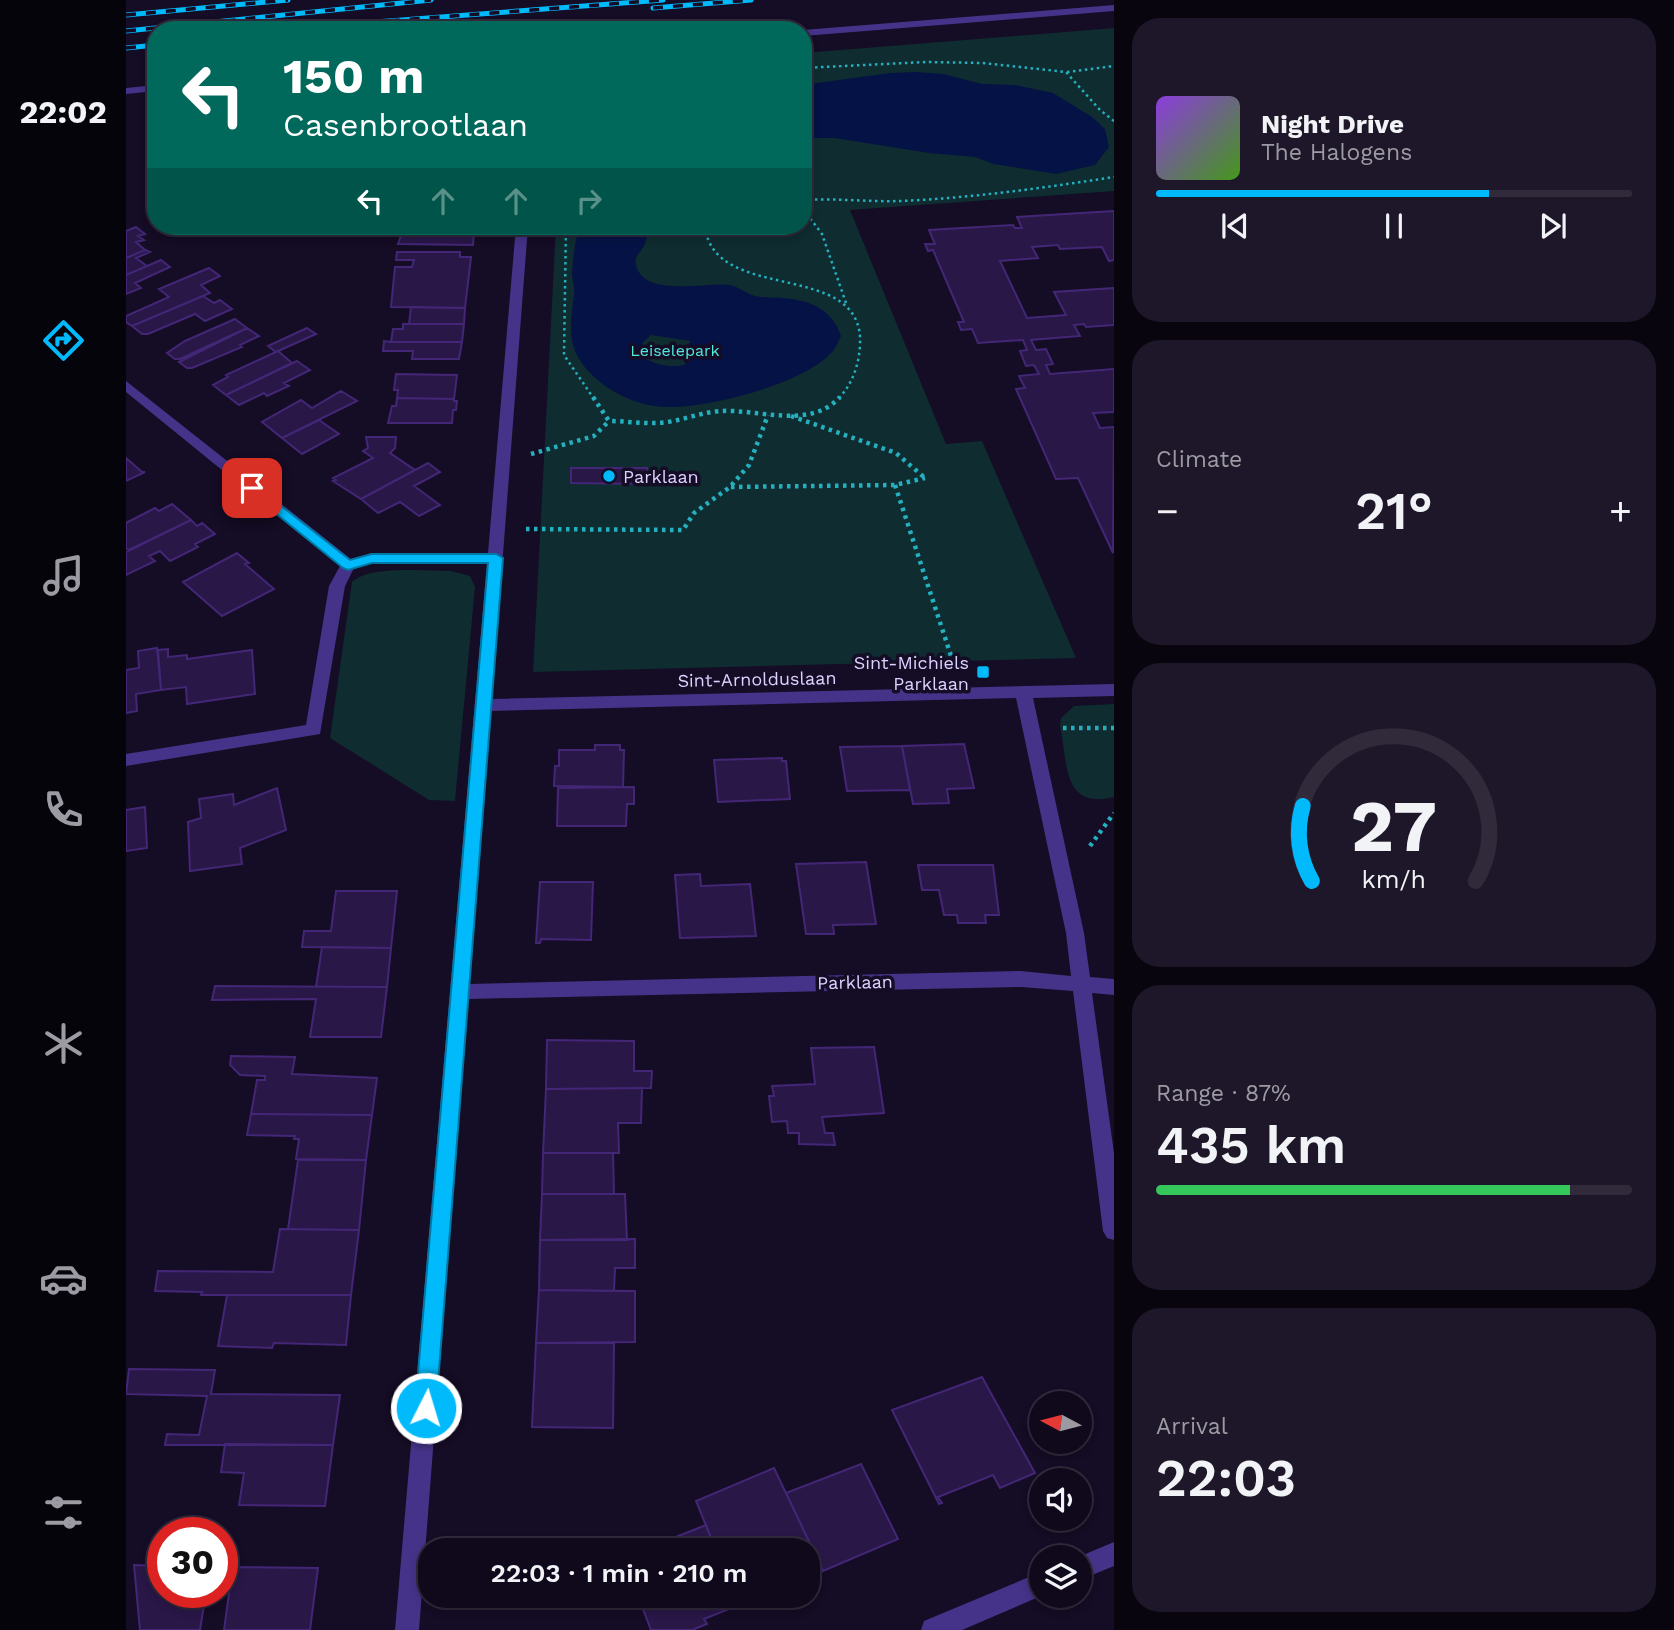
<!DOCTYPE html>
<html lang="en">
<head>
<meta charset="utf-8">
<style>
	body { margin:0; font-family:"Work Sans",sans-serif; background:#1e1729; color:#f1f3f6; height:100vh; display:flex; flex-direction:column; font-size:26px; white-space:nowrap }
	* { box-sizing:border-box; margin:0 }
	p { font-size:23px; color:#9c9aa3 }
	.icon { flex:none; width:38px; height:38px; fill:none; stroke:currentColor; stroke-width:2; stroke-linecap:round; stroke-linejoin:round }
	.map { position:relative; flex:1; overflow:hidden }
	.sheet { display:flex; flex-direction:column; gap:18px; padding:18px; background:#09050f; width:560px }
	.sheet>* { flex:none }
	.guide { position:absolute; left:21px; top:21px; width:665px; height:214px; border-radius:28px; box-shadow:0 4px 10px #0003,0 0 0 2px #302a3b; background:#00695c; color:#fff; overflow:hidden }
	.needle { width:46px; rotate:277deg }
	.controls { position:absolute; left:903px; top:1391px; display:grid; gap:14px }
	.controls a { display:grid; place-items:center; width:63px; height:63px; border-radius:50%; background:#10091c; box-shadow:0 4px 10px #0003,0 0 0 2px #302a3b; font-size:35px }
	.speed { position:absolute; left:21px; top:1517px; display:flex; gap:14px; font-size:35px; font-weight:700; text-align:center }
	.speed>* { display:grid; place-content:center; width:91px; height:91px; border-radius:50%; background:#10091c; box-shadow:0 4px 10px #0003,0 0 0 2px #302a3b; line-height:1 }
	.speed .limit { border:10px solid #d22; background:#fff; color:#111 }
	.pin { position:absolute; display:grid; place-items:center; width:60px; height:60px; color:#fff; margin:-30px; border-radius:14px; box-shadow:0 4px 10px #0006 }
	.me { position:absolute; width:77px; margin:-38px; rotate:5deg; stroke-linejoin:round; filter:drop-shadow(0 0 5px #0008) }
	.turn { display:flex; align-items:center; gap:24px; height:147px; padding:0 21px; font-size:32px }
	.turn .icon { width:91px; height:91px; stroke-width:2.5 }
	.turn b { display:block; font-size:49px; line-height:60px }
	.lanes { display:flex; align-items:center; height:66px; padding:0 21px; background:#0003; justify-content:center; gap:35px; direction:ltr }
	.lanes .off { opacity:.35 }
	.big { font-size:52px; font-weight:600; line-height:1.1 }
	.sheet .widget { flex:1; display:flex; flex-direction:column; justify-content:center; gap:10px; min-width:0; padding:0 24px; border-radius:28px; background:#1e1729 }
	.sheet .dial { align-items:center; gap:0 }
	.dial svg { height:182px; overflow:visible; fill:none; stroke:#302a3b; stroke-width:7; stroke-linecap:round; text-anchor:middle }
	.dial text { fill:#f1f3f6; stroke:none }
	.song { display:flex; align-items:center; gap:21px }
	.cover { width:84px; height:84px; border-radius:10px; background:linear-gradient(135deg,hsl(270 70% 55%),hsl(100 70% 35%)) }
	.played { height:7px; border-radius:4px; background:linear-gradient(90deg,#00bafc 70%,#302a3b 70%) }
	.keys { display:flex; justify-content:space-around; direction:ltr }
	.heat { display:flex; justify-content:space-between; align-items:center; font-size:38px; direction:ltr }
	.charge { height:10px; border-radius:5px; background:linear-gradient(90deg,#34c759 87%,#302a3b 0) }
	.trip { position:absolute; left:292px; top:1538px; width:402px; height:70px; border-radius:28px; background:#10091c; box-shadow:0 4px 10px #0003,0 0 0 2px #302a3b; font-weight:600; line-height:70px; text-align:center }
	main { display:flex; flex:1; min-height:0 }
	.menu { display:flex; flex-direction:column; width:126px; justify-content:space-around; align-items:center; background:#06040b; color:#9c9aa3 }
	.menu .icon { width:49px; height:49px }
	.menu .on { color:#00bafc }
	.menu b { font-size:32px; color:#f1f3f6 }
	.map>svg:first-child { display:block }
	.green { fill:#0f2c30 }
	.water { fill:#051245; fill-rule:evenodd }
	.building { fill:#291748; stroke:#432776; stroke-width:2 }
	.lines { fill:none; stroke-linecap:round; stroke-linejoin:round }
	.path-far1 { stroke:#24b0bf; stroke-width:2.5; stroke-dasharray:2.5 3.5; stroke-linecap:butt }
	.path { stroke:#24b0bf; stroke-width:4.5; stroke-dasharray:3.5 4.5; stroke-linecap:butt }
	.minor { fill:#438; fill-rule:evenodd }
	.tertiary { fill:#438; fill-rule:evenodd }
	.rail-casing { stroke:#00bafc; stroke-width:5 }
	.rail { stroke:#150c25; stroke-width:3.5; stroke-dasharray:10; stroke-linecap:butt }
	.route { fill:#00bafc; stroke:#0079a4; stroke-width:2 }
	.poi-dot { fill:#00bafc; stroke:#150c25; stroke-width:2.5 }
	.labels { text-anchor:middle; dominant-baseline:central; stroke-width:7; stroke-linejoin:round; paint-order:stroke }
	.far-park-label { font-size:16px; fill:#52e9dc; stroke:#150c25 }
	.poi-label { font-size:18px; fill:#ddd1ff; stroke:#150c25; text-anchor:start }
	.street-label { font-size:18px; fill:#ddd1ff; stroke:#150c25 }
</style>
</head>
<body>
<main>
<nav class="menu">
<b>22:02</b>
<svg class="icon on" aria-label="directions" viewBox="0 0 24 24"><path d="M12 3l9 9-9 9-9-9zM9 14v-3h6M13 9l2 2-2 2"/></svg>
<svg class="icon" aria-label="music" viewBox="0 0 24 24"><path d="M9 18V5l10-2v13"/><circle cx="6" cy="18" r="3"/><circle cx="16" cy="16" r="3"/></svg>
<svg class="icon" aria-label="phone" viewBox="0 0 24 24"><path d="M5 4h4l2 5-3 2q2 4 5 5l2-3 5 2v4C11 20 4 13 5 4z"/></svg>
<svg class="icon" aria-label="climate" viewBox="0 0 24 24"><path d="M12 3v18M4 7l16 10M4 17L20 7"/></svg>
<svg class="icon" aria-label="car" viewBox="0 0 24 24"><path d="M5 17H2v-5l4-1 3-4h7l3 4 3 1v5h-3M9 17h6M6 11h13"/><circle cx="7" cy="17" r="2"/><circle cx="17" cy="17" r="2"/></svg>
<svg class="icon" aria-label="filters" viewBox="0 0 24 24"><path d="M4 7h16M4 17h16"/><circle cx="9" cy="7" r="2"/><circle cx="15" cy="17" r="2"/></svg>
</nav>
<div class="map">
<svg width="988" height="1630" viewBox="0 0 988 1630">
	<rect width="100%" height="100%" fill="#150c25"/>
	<!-- green -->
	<path class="green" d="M988 28V191L724 210 820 444 856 441 950 658 407 672 430 226H677V53Z
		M325 571 344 576 349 587 329 801 303 800 204 738 226 582C243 565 301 571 325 571Z
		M988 704V797C935 810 942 761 934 726L935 718 948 706Z"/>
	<!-- water -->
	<path class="water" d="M790 72 817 74 856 84 889 85 927 93 966 117 979 129 983 147 969 165 930 174 868 164 849 157 803 153 709 138H677V85L764 73Z
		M454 226H524C521 232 521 241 518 246 514 254 508 255 510 265 518 299 583 281 604 285 613 287 621 294 629 296 638 298 648 297 656 298 684 300 706 309 715 336 712 342 709 350 704 354 674 385 582 408 540 407 506 407 462 382 449 351 442 335 446 311 448 294 449 287 446 280 446 273 447 258 449 239 454 226ZM525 335 565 341 561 346 559 365C544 368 524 365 514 353L517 342Z"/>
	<!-- building -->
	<path class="building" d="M988 211V260L983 261 976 247 934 249 932 245 906 247 912 258 874 261 901 318 940 315 928 292 988 288V325L960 327 958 324 948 325 954 336 905 340 910 350 920 349 927 364 920 365 924 374 988 369V412L967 413 974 428 988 427 987 553 952 478 930 479 890 389 899 388 893 376 913 374 908 365 900 366 894 351 901 350 897 340 852 343 846 329 835 330 832 322H838L807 250 802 251 799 244H809L803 230 887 225 889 228H896L891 217Z
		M10 227 19 234 12 236 18 240 10 242 19 250 0 258V231Z
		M278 228 348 229 347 245 272 244Z
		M19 250 24 252 10 258 21 266 0 275V258Z
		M271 252H334V257H345L339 308 265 307 269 267H286L288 260H270Z
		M35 260 44 267 9 283 15 288 0 294V275Z
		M83 268 94 276 75 285 84 293 6 326 0 322V316L43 297 33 289Z
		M77 296 88 303 94 300 106 309 79 321 69 314 22 334H16L6 326Z
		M285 307 339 308 338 324H283Z
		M109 319 121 328 54 359H49L41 353 59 341Z
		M277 324H338L336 342H265L267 329H277Z
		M121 328 133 336 114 345 116 347 66 368H61L53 362Z
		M181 328 190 334 150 352 142 346Z
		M258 341 265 342H336L333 359H286L287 351H257Z
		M152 351 166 363 100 395 87 385 102 377 100 375Z
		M171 361 184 370 158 383 163 386 141 396 138 393 113 405 100 395Z
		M270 374 331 375 328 399 271 398 272 390H268Z
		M215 391 231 401 156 438 136 422 175 400 186 408Z
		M271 398 328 399V401H331L330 410H327L326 423H262L266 406H270Z
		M193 420 213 434 176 454 156 438Z
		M240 437H270L269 448 264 453 289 470 235 499 207 481 210 480 207 478 247 458 237 451 242 448Z
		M0 458 16 472H19L0 481Z
		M302 463 314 472 288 486 314 505 293 516 274 502 252 513 235 499Z
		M445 468H521V484L445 483Z
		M46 504 65 520 3 550 0 548V523L29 508 33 511Z
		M65 520 71 526 76 523 89 534 69 544 72 547 44 561 34 551 23 556 29 561 0 575V552Z
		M111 553 123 563 119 564 148 589 96 616 57 582Z
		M31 648 35 690 10 694 11 711 0 713V670L13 668 12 651Z
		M42 649V657L61 655V659L126 650 129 694 61 704 60 687 35 690 32 650Z
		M838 744 848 788 821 789 823 803 787 804 776 746Z
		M469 745H494V750H498L497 787 428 786 429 766H433V750H469Z
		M776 746 784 790 721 791 714 747Z
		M656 758V761H660L664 799 592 802 588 760Z
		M508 787V804H501L500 826H431L432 788Z
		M151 788 160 830 114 848 116 864 64 871 62 822 75 818 73 799 107 794 108 805Z
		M19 807 21 848 0 851V810Z
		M740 862 750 924 707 925 708 934H680L670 864Z
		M792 865H867L873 915H859L860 923H832L831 915H818L813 890H796Z
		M574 874 575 886 624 884 630 936 554 938 549 875Z
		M414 882H467L465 940 415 939 414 943H410Z
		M210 891H271L265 948 176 947 178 931H205Z
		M196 947 265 948 261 987H190Z
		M89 986 261 987 255 1037H184L190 999 86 1000Z
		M421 1040 508 1041V1071H526L525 1088 420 1089Z
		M748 1047 758 1113 696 1117 699 1133H707L709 1145 673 1144V1133H662L661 1121 646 1122 643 1096H648L646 1086 689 1084 685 1048Z
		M105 1056 169 1057 166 1074 251 1078 246 1115 125 1114 131 1080H139V1076L114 1075 104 1065Z
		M516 1088 515 1123H492L493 1153H417L420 1089Z
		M125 1114 246 1115 240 1160 170 1159 173 1139H168L169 1136 121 1135Z
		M417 1153H487L488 1194H416Z
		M172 1160H240L233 1230 162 1229Z
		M416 1194H499L501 1240H414Z
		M154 1229 233 1230 225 1295H75L76 1292 29 1291 32 1271 147 1272Z
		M509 1239V1268H489L488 1291 413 1290 414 1240Z
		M413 1290 509 1291V1342L410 1343Z
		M101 1295H225L220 1345 148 1343 146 1348 92 1346Z
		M410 1343H488L487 1428 406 1427Z
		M3 1369 89 1370 85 1394 214 1395 207 1445H39L41 1434 73 1435 81 1396 0 1394Z
		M856 1377 909 1473 874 1488 867 1475 812 1497 816 1503 813 1504 766 1410Z
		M99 1444 207 1445 199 1506 113 1505 118 1473 95 1472Z
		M735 1464 772 1539 697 1571 660 1493Z
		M648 1468 697 1571 682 1577V1550H590L570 1501Z
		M580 1525 590 1550H517Z
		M8 1565 37 1566V1592H80L74 1630H14Z
		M96 1567 192 1568 184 1630H98L104 1586 96 1585Z
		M512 1596H610L613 1605 578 1619 581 1624 566 1630H525Z"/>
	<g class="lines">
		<!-- path-far1 -->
		<path class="path-far1" d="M677 68 800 62 857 63 940 72 974 110 988 121
			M941 72 988 66
			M677 200C709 198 742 202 774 201 846 198 917 188 988 177
			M677 209 696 234 720 303
			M440 226 438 355 468 399
			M579 226C587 305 739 258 734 345 733 365 726 385 712 399"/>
		<!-- path -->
		<path class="path" d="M467 397 483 421C503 421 522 425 542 422 560 419 577 412 595 411 633 409 684 430 714 397
			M665 416 770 453 799 478
			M405 454 468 436 483 421
			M769 485 828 665
			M605 487 769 485 799 478
			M400 529 557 530 568 513 604 487 623 465 642 415
			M937 728H988
			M964 846 988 813"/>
		<!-- minor -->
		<path class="minor" d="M390 226H402L366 699 988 684V696L907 698 958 933 964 977 988 979V995L966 993 988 1153V1240L981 1238 977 1231 947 991 895 987 342 999 293 1630H269L361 563H246L228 568 219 586 194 734 0 766V754L180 725 203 586 214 566 0 392V381L225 559 246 553H362ZM890 698 940 933 945 976 895 971 343 984 365 711Z
			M988 1542V1566L954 1580V1558H950Z
			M915 1572V1596L836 1630H795L798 1621Z"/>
		<!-- tertiary -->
		<path class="tertiary" d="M988 5V11L677 36V30Z
			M30 85V91L0 94V88Z"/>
		<defs>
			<path id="rail" d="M527 8 625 0
				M0 15 162 0
				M144 30 537 0
				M0 31 305 0
				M0 48 30 45"/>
		</defs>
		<!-- rail casing -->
		<use href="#rail" class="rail-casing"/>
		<!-- rail -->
		<use href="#rail" class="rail"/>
	</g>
	<!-- route -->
	<path class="route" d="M126 483 224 560 246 554H370L377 558 310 1408 307 1415 300 1418 292 1415 289 1408 362 563H246L222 570 217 568 121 490 119 488Z"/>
	<!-- markers -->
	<g class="poi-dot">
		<circle cx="483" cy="476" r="7"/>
		<rect x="850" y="665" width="14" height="14" rx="3.5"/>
	</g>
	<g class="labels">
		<!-- far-park labels -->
		<g class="far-park-label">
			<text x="549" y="350">Leiselepark</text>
		</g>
		<!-- poi labels -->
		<g class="poi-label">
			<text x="497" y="476">Parklaan</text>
			<text x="843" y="662" text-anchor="end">Sint-Michiels<tspan x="843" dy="21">Parklaan</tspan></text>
		</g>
		<!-- street labels -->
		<g class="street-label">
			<text transform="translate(631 679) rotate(-1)">Sint-Arnolduslaan</text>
			<text transform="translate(729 982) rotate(-1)">Parklaan</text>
		</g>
	</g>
</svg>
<div class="controls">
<a><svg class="needle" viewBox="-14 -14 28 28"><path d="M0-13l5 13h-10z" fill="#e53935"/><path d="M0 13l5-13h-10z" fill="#9c9aa3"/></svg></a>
<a><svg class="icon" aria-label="sound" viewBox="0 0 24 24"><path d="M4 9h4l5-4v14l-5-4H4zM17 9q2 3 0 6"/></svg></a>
<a><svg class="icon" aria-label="layers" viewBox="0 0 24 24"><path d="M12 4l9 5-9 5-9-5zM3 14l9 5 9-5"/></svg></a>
</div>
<div class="speed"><div class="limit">30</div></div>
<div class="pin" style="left:126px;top:488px;background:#d93025"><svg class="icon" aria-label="arrive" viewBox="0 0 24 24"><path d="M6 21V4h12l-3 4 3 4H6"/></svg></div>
<svg class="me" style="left:300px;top:1408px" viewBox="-20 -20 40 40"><circle r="17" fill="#00bafc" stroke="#fff" stroke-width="3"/><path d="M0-11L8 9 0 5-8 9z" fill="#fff"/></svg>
<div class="trip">22:03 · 1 min · 210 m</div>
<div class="guide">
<div class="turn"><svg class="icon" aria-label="left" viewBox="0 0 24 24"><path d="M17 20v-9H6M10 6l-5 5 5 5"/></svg><div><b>150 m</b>Casenbrootlaan</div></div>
<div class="lanes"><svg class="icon" aria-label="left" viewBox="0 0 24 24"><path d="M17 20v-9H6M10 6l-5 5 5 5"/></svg><svg class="icon off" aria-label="ahead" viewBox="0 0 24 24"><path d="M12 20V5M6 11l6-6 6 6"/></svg><svg class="icon off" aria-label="ahead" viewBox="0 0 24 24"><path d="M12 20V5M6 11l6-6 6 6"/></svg><svg class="icon off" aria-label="right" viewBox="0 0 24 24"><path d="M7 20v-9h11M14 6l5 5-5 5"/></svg></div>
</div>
</div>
<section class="sheet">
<div class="widget">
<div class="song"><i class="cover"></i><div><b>Night Drive</b><p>The Halogens</p></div></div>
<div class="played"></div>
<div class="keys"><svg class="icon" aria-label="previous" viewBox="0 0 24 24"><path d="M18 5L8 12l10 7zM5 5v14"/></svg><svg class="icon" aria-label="pause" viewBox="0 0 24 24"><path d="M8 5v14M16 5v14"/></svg><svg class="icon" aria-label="next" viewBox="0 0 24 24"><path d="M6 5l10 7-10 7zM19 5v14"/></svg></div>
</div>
<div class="widget"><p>Climate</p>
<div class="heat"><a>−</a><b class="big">21°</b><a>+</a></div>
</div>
<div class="widget dial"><svg viewBox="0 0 100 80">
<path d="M14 69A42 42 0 1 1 86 69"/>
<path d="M14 69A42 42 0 0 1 10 36" stroke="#00bafc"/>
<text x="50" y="56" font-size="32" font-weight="700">27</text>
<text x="50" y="72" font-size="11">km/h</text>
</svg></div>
<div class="widget"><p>Range · 87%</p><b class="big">435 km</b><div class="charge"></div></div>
<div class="widget"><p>Arrival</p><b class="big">22:03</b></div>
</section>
</main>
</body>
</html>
